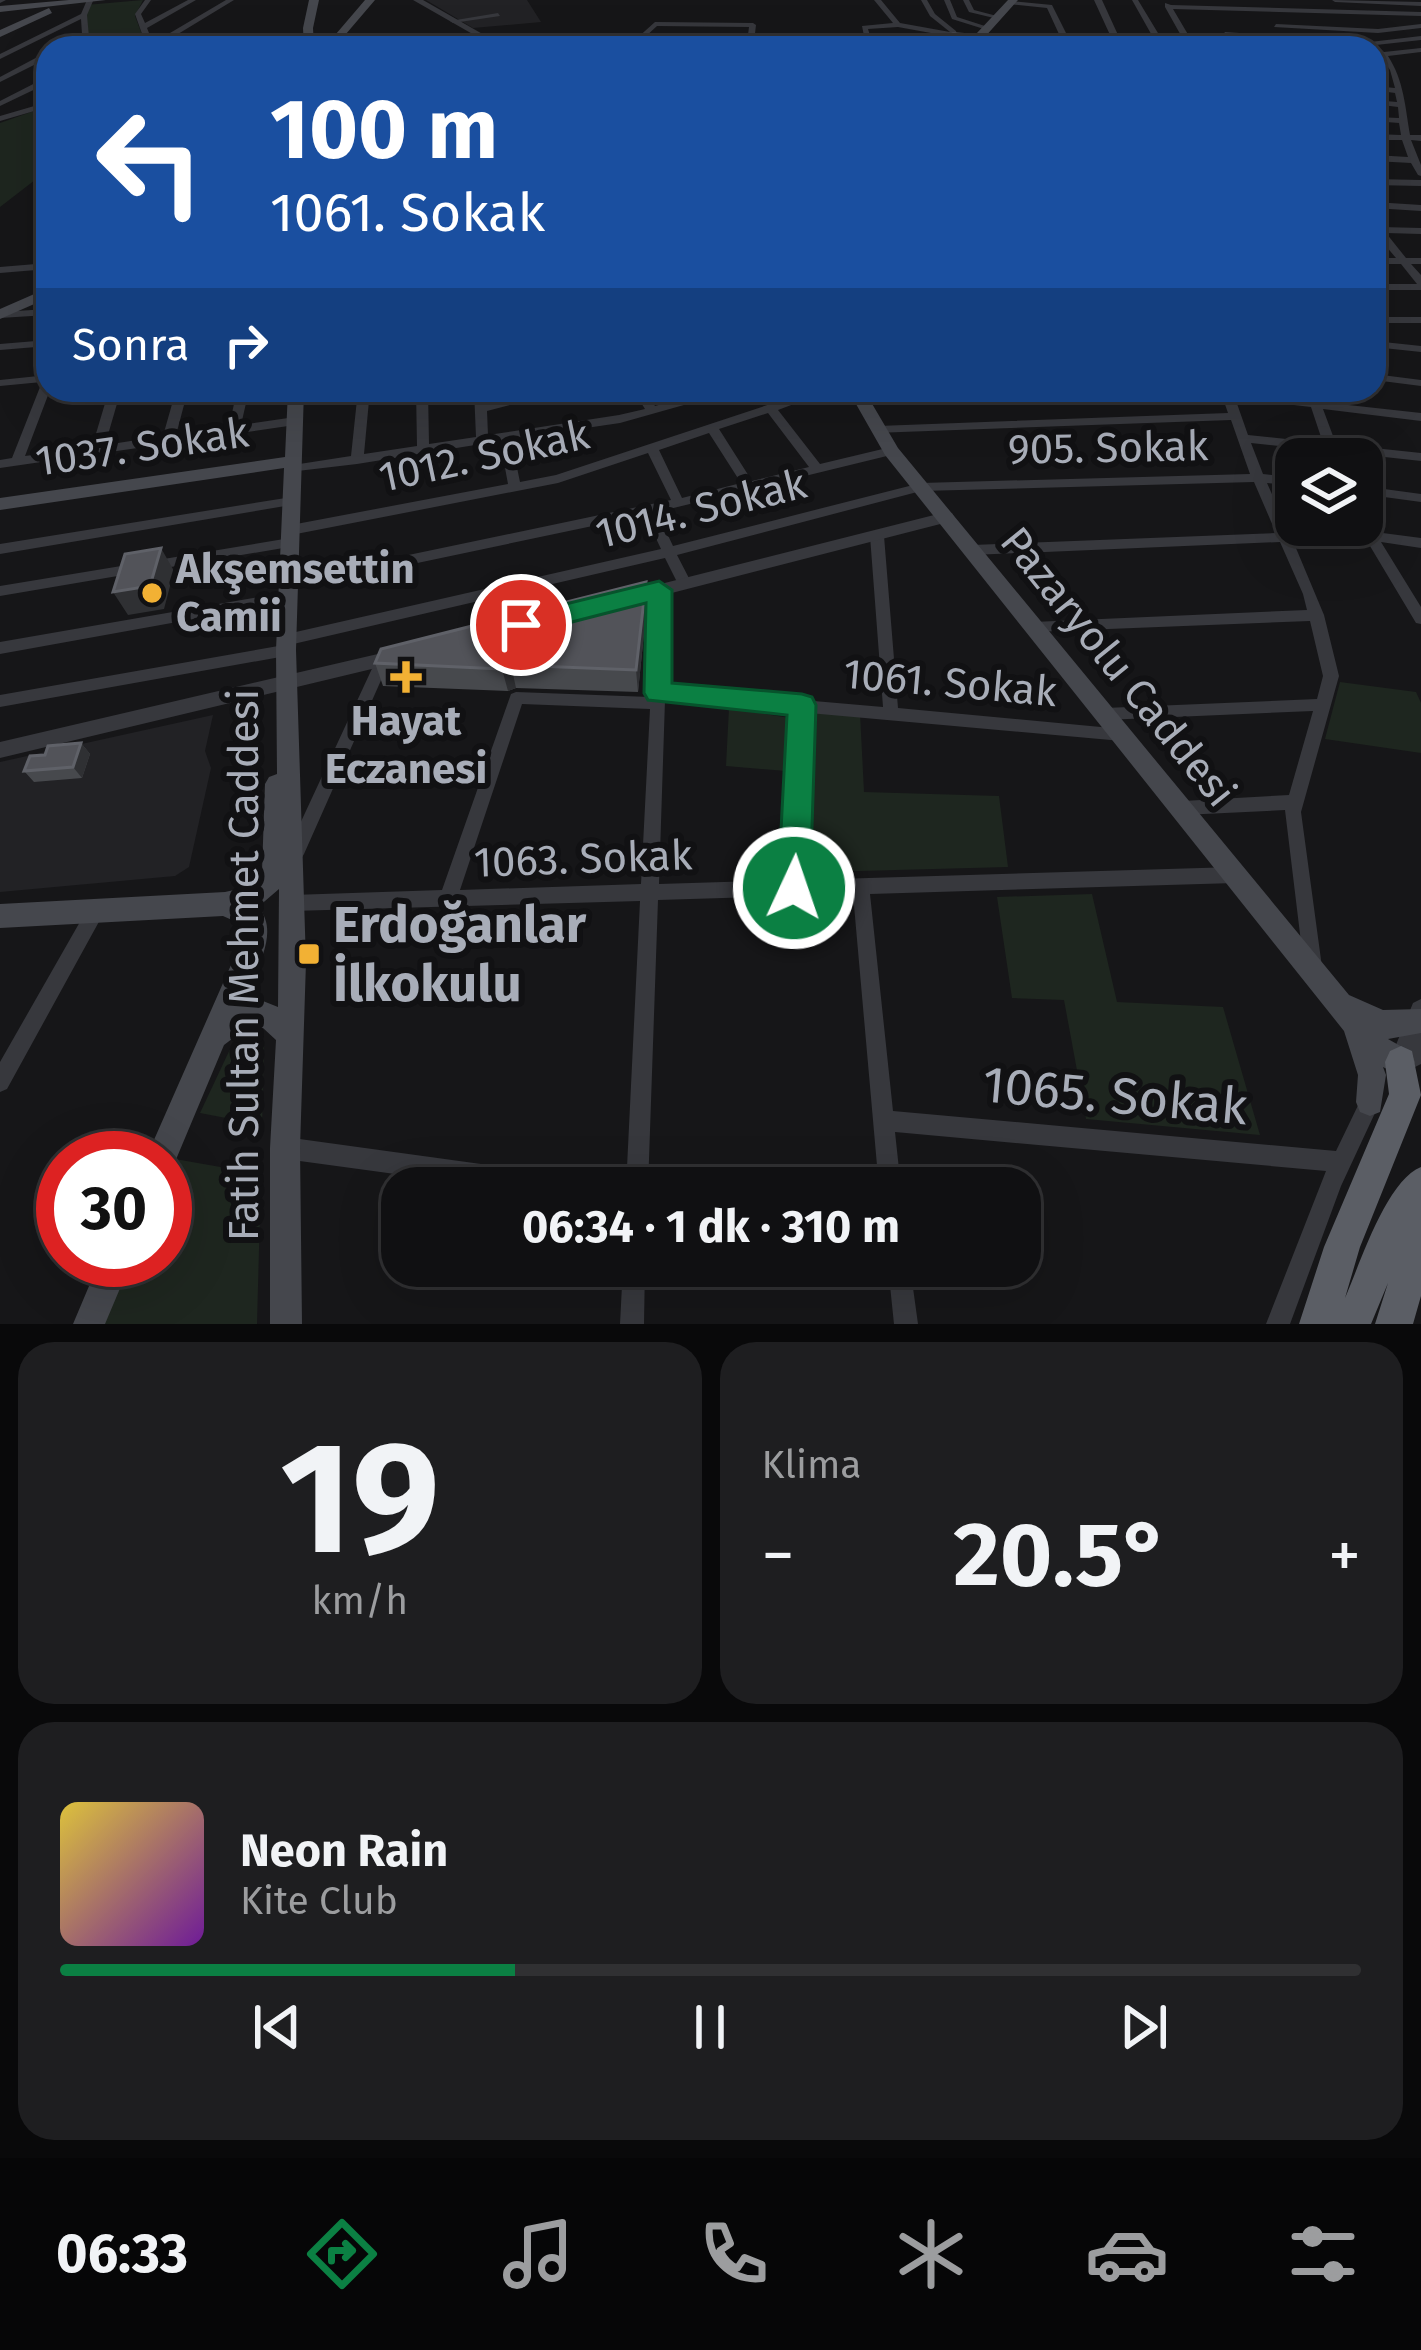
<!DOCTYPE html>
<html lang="tr">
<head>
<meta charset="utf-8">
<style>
	body { margin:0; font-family:"Fira Sans",sans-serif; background:#1e1e20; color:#f1f3f6; height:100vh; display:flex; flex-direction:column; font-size:45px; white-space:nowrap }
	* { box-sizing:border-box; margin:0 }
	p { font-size:39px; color:#9c9d9f }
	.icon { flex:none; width:66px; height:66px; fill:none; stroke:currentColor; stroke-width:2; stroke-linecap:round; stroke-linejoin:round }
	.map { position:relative; height:1324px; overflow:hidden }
	.panel { display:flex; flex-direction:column; gap:18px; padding:18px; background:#09090a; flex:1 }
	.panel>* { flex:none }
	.banner { position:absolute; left:36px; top:36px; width:1350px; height:366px; border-radius:36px; box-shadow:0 12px 48px #0002,0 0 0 3px #303032; background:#1a4fa0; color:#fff; overflow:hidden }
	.controls { position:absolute; left:1275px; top:438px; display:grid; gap:24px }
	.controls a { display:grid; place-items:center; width:108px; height:108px; border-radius:24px; background:#101012; box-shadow:0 12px 48px #0002,0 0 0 3px #303032; font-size:60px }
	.speed { position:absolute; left:36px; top:1131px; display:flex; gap:24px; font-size:60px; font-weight:700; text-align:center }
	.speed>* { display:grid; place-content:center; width:156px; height:156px; border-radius:50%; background:#101012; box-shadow:0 12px 48px #0002,0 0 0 3px #303032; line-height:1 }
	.speed .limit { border:18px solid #d22; background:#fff; color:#111 }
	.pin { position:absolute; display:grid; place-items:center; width:102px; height:102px; color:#fff; margin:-51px; border:6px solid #fff; border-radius:50%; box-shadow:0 3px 12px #0007 }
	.me { position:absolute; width:132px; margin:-66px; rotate:3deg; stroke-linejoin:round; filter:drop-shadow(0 0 9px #0008) }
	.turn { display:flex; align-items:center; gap:42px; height:252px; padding:0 36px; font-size:54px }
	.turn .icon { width:156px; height:156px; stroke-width:2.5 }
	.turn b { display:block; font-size:84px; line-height:102px }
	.then { display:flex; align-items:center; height:114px; padding:0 36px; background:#0003; gap:24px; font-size:45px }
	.big { font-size:90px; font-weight:700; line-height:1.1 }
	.panel .card { flex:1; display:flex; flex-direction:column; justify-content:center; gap:18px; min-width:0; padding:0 42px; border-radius:36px; background:#1e1e20 }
	.panel .dial { align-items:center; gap:0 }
	.dial b { font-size:156px; line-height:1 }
	.song { display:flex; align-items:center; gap:36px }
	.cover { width:144px; height:144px; border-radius:18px; background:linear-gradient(135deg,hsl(50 70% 55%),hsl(280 70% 35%)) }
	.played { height:12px; border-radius:6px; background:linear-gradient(90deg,#0b8043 35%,#303032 35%) }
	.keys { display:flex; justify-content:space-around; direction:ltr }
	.heat { display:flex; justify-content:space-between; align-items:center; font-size:66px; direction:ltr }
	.panel .tiles { flex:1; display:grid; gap:18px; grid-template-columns:1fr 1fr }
	.card:last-child { grid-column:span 2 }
	.trip { position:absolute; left:381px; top:1167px; width:660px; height:120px; border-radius:36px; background:#101012; box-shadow:0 12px 48px #0002,0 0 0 3px #303032; font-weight:700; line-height:120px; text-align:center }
	.tabs { display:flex; height:192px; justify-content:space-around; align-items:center; background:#060607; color:#9c9d9f }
	.tabs .icon { width:84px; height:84px }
	.tabs .current { color:#0b8043 }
	.tabs b { font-size:54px; color:#f1f3f6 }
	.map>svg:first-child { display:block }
	.built { fill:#222225 }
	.green { fill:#1e261f }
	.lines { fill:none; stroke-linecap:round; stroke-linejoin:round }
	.minor { fill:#37383d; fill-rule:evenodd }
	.tertiary { fill:#37383d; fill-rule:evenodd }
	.secondary { fill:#45474d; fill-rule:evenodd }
	.trunk { fill:#5b5e65; fill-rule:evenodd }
	.wall { fill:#47494d }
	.shaded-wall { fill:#2f3033 }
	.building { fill:#525359; stroke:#5f6168; stroke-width:3 }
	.route { fill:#0b8043; stroke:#07532c; stroke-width:3 }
	.poi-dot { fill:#f2b134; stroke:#111113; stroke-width:4.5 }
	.labels { text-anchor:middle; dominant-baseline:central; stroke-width:12; stroke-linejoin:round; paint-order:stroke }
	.street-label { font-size:42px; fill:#a8adb8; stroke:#111113 }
	.poi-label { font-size:42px; font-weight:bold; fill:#a8adb8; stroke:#111113; text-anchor:start }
	.near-poi-label { font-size:51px; font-weight:bold; fill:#a8adb8; stroke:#111113; text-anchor:start }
	.near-street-label { font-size:51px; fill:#a8adb8; stroke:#111113 }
</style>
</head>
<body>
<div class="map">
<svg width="1421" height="1324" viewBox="0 0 1421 1324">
	<rect width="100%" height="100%" fill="#161618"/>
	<!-- built -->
	<path class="built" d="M426 0H527L541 22 473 28Z
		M213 715 205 751 211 768 189 867 175 876 0 892V762Z"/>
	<!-- green -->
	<path class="green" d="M143 0 135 16 147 48H89L86 5Z
		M48 106V170L0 207V123Z
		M1340 682 1416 692 1421 703V753L1325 739Z
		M729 708 790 718 786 771 726 766Z
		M816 712 860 713 864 792 999 796 1008 867 822 872 809 865 808 721Z
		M1092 894 1117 1002 1223 1007 1260 1135 1086 1119 1064 1000 1012 998 997 897Z
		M239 1030 261 1038 264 1046 262 1125 200 1113Z
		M175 1159 261 1174 257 1324H102L130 1260H165V1182Z"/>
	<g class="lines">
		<!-- minor -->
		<path class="minor" d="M0 0H6L0 3Z
			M87 0 93 1 87 15 90 48H82V40L67 48H58L82 34 81 19 0 59V54L81 14Z
			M145 0H151L141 14 145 23 188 0H196L147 28 153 43 226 0H234L155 48H147L135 14Z
			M874 0H881L900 23 950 32 930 16 921 0H927L935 14 956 31 957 35 953 37 898 27 868 29 874 48H745L746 46 640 42 634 48H626L655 22 753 23 756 25 754 42 866 46 862 26 893 23ZM657 26 749 27 747 42 644 38Z
			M944 0H950L957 17 988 27 984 29 952 19Z
			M963 0H969L974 10 997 16 994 18 969 12Z
			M1132 0H1138L1167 48H1159Z
			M1332 0 1421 2V6L1335 2Z
			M1010 1 1052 5 1072 45H1120L1124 47 1019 48 972 42 975 38 1028 45H1064L1047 8 1008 4Z
			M1165 3 1171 5 1421 12V16L1173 9 1196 48H1188L1165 7Z
			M498 13 500 16 453 23 450 21Z
			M1276 24 1378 29 1421 24V28L1378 33 1274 27Z
			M1225 32 1370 42 1421 36V40L1376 45 1384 52 1421 48V52L1388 56C1404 81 1405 106 1410 135H1421V141L1411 140 1421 165V176L1418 175 1411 163 1374 161V155L1408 157 1402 140H1374V134L1401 135 1399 123 1374 121V117L1399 118 1398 107 1374 104V100L1397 102 1395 93 1374 90V86L1395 88 1390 70 1374 48 1222 36Z
			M310 41 313 45 246 47 242 45 246 43Z
			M45 53H48V58L0 82V77Z
			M45 78H48V83L0 106V101Z
			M48 102V107L0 121V116Z
			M1374 179 1421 180V186L1374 185Z
			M1374 202 1421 205V211L1374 208Z
			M1374 222 1381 227 1421 228V234L1386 233 1406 258H1421V264H1411L1421 275V290H1374V284H1417L1401 264H1374V258H1396L1374 232Z
			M48 263V269L0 273V267Z
			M48 309V315L0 318V312Z
			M1374 317H1421V323H1374Z
			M48 340V346L0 350V344Z
			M1374 341 1421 346V352L1374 347Z
			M1374 374 1421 380V386L1374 380Z
			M48 375V390H50L25 456 92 447 109 390H121L105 445 163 436 176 390H188L176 435 229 427 237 390H249L241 425 295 417 301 421 295 425 0 468V460L12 458 42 382 0 386V380Z
			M358 390H370L364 454 417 446 416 390H428L429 444 476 437 474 390H486V404L543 390H563L561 392 487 411 488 435 619 415 645 409 633 390H645L655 406 713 390H732L730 392 620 423 511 439 520 482 556 475 813 390H831L778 410 820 464 891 447 897 451 891 455 657 512 673 546 921 483 1250 474 1231 420 874 433V427L878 426 1228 413 1220 390 1309 400 1305 390H1317L1321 402 1421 413V421L1323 409 1336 444 1421 453V461L1339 452 1341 459H1329L1326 451 1251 443 1263 474 1296 478V486L1267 483 1289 532H1361L1357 525H1362V518L1367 519 1375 532 1421 538V548L1381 542 1421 607V624L1416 623 1367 541H1293L1324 615 1339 676 1301 812 1322 967 1320 973 1313 976 1306 973 1304 967 1285 810 1183 815 1177 813 1175 808 1177 803 1183 801 1289 795 1313 711 1105 720 1099 718 1097 714 1099 710 1105 708 1317 699 1323 676 1310 621 1033 632 1026 627 1033 622 1307 610 1303 594 1280 542 972 555 965 550 972 545 1276 533 1254 482 921 491 677 555 692 584 685 589 680 588 665 558 289 645 293 650 286 656 0 707V695L284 645 280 640 287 634 661 549 645 515 289 590 284 589 282 585 289 580 671 500 648 453 558 483 291 535 286 533 284 530 291 525 508 484 500 441 357 464 289 472V466L293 465 351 456ZM1235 398 1311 407 1323 443 1248 435ZM768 413 809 467 752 481 719 429ZM709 433 741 483 682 498 659 450Z
			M857 390H903C892 396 864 399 853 393Z
			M1362 486 1421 494V502L1362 494Z
			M292 497 298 501 297 504 0 554V544Z
			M877 531 884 536 898 708 1122 729 1128 730 1130 735 1128 740 1122 741 809 713 803 880 1235 867 1241 869 1244 875 1241 881 1235 883 870 894 893 1111 1336 1151 1364 1093 1371 1090 1378 1093 1381 1100 1341 1186 1290 1324H1266L1326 1171 895 1132 901 1188H879L853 894 658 900 648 1188H626L640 901 292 911 286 909 283 903 286 897 292 895 442 890 511 694 516 692 650 697 652 590 654 586H664L666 590V688L883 707 870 536ZM665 700 794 711 785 880 659 884ZM522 704 650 709 641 884 460 890Z
			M290 538 295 540 297 543 295 546 0 596V586Z
			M288 592 293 593 295 597 293 601 0 654V642Z
			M383 654 388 656 390 660 304 854 301 859 295 862 289 859 286 854 376 660 378 656Z
			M95 904 101 906 104 912 101 918 7 1089 0 1092V1062L89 906Z
			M285 1137 576 1177 584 1180 587 1188H498L285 1159 278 1155 274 1148 278 1141Z
			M623 1266H645L644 1324H620Z
			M888 1266H910L918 1324H894Z"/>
		<!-- tertiary -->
		<path class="tertiary" d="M413 0H423L507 48H497Z
			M1094 0H1102L1124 48H1116Z
			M946 512 952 513 954 517 952 521 625 605 616 599 625 593Z
			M395 650 401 652 404 657 401 662 0 758V742Z
			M1421 999V1064L1401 1074 1392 1071 1389 1062 1413 1003Z"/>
		<!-- secondary -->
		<path class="secondary" d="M69 0H106L0 12V6Z
			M309 0H319L313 28 314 48H304L303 28Z
			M365 0H375L334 48H324Z
			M1008 0H1018L975 48H964L971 40C951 38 937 48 917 48L953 32 976 34Z
			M49 8 52 13 0 37V30Z
			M48 288V298L0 319V309Z
			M288 390H304L296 650 306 962 300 1148 302 1324H270V1148L276 1040 263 1028 245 1029 224 1045 172 1169 165 1171V1158H146L242 940 241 924 223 916 0 928V904L225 892 247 887 262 871 265 784 269 777 277 774 276 650 284 468 0 510V498L285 457ZM279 889 278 1007 263 1001 241 1003C253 975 282 933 258 907Z
			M848 390H864L898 448 1349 995 1383 1010 1421 1009V1033L1388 1039 1411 1052 1415 1062 1411 1072 1401 1076 1383 1067 1386 1075 1380 1112 1370 1116 1360 1112 1356 1102 1358 1075 1344 1031 885 455Z
			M100 1260H132L105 1324H73Z"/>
		<!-- trunk -->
		<path class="trunk" d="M1401 1046 1412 1051 1421 1095 1360 1247 1345 1298C1360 1264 1386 1181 1421 1167V1296L1413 1324H1375L1388 1283 1371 1324H1299L1324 1247 1389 1094 1385 1062 1390 1051Z"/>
	</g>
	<!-- wall -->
	<path class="wall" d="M646 582 647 604 638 692 516 688 508 691 383 686 375 663Z
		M81 743 90 754 82 778 34 782 24 771 45 755Z"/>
	<!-- shaded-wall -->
	<path class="shaded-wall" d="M161 548 174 571 164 609 128 615 113 592Z
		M646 582 647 604 638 692 636 670Z
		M511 665 516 688 508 691 502 669Z
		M81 743 90 754 82 778 73 767Z"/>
	<!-- building -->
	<path class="building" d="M161 548 150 586 113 592 125 554Z
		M646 582 636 670 511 665 502 669 375 663 381 649Z
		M81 743 73 767 24 771 30 756 45 755 48 746Z"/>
	<!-- route -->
	<path class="route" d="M659 581 672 590V683L802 694 812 697 816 705 810 888 806 898 794 902 783 898 778 888 787 715 648 700 644 693 646 603 521 635 508 625 521 615Z"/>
	<!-- markers -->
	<g class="poi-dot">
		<circle cx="152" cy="593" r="12"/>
		<path d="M400 659h12v12h12v12h-12v12h-12v-12h-12v-12h12z"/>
		<rect x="297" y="942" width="24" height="24" rx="6"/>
	</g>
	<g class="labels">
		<!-- street labels -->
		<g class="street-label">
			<text transform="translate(142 447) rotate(-8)">1037. Sokak</text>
			<text transform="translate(1108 448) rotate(-1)">905. Sokak</text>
			<text transform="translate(484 456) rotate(-12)">1012. Sokak</text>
			<text transform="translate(701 509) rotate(-14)">1014. Sokak</text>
			<text transform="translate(1118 667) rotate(51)">Pazaryolu Caddesi</text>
			<text transform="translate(950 683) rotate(5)">1061. Sokak</text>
			<text transform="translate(583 859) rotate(-2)">1063. Sokak</text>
			<text transform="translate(244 965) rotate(-90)">Fatih Sultan Mehmet Caddesi</text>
		</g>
		<!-- poi labels -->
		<g class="poi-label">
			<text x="176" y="569">Akşemsettin<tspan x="176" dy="48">Camii</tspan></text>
			<text x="406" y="721" text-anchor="middle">Hayat<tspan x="406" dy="48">Eczanesi</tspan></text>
		</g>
		<!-- near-poi labels -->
		<g class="near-poi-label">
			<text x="333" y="925">Erdoğanlar<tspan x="333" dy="59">İlkokulu</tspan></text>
		</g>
		<!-- near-street labels -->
		<g class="near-street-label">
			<text transform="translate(1115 1096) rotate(5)">1065. Sokak</text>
		</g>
	</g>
</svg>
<div class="controls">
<a><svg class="icon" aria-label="layers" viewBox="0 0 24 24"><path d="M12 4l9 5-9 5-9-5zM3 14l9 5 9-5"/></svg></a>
</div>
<div class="speed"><div class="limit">30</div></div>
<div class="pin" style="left:521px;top:625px;background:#d93025"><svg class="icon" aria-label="arrive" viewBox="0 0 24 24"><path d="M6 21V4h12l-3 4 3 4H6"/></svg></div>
<svg class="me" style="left:794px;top:888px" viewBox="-20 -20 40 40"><circle r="17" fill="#0b8043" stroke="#fff" stroke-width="3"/><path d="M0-11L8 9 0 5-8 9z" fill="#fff"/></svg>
<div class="trip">06:34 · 1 dk · 310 m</div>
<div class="banner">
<div class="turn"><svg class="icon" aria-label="left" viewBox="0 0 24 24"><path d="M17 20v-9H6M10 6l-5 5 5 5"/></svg><div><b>100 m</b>1061. Sokak</div></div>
<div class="then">Sonra<svg class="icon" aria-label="right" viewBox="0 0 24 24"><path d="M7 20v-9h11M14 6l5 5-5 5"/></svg></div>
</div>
</div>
<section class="panel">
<div class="tiles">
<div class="card dial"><b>19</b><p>km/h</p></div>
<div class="card"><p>Klima</p>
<div class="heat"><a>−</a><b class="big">20.5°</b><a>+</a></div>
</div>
<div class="card">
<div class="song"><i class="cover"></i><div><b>Neon Rain</b><p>Kite Club</p></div></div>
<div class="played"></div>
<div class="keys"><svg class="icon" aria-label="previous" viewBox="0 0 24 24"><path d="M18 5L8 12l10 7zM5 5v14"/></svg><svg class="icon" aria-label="pause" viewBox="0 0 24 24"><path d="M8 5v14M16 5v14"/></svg><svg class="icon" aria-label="next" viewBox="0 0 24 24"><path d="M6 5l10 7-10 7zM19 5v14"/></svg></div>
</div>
</div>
</section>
<nav class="tabs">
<b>06:33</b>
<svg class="icon current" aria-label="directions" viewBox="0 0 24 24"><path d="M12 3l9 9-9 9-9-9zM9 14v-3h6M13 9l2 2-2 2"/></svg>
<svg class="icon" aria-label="music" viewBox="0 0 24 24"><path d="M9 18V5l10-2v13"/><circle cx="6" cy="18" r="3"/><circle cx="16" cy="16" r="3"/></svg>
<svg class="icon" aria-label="phone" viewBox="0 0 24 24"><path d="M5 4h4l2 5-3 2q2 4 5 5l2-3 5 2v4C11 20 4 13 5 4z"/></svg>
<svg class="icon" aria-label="climate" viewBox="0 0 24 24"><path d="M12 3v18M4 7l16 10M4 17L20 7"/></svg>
<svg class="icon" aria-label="car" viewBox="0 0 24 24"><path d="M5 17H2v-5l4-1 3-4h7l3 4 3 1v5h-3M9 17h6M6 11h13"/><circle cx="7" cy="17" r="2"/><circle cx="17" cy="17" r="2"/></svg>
<svg class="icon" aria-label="filters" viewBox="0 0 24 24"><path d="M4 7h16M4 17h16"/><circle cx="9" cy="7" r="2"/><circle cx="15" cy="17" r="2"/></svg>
</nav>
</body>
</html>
